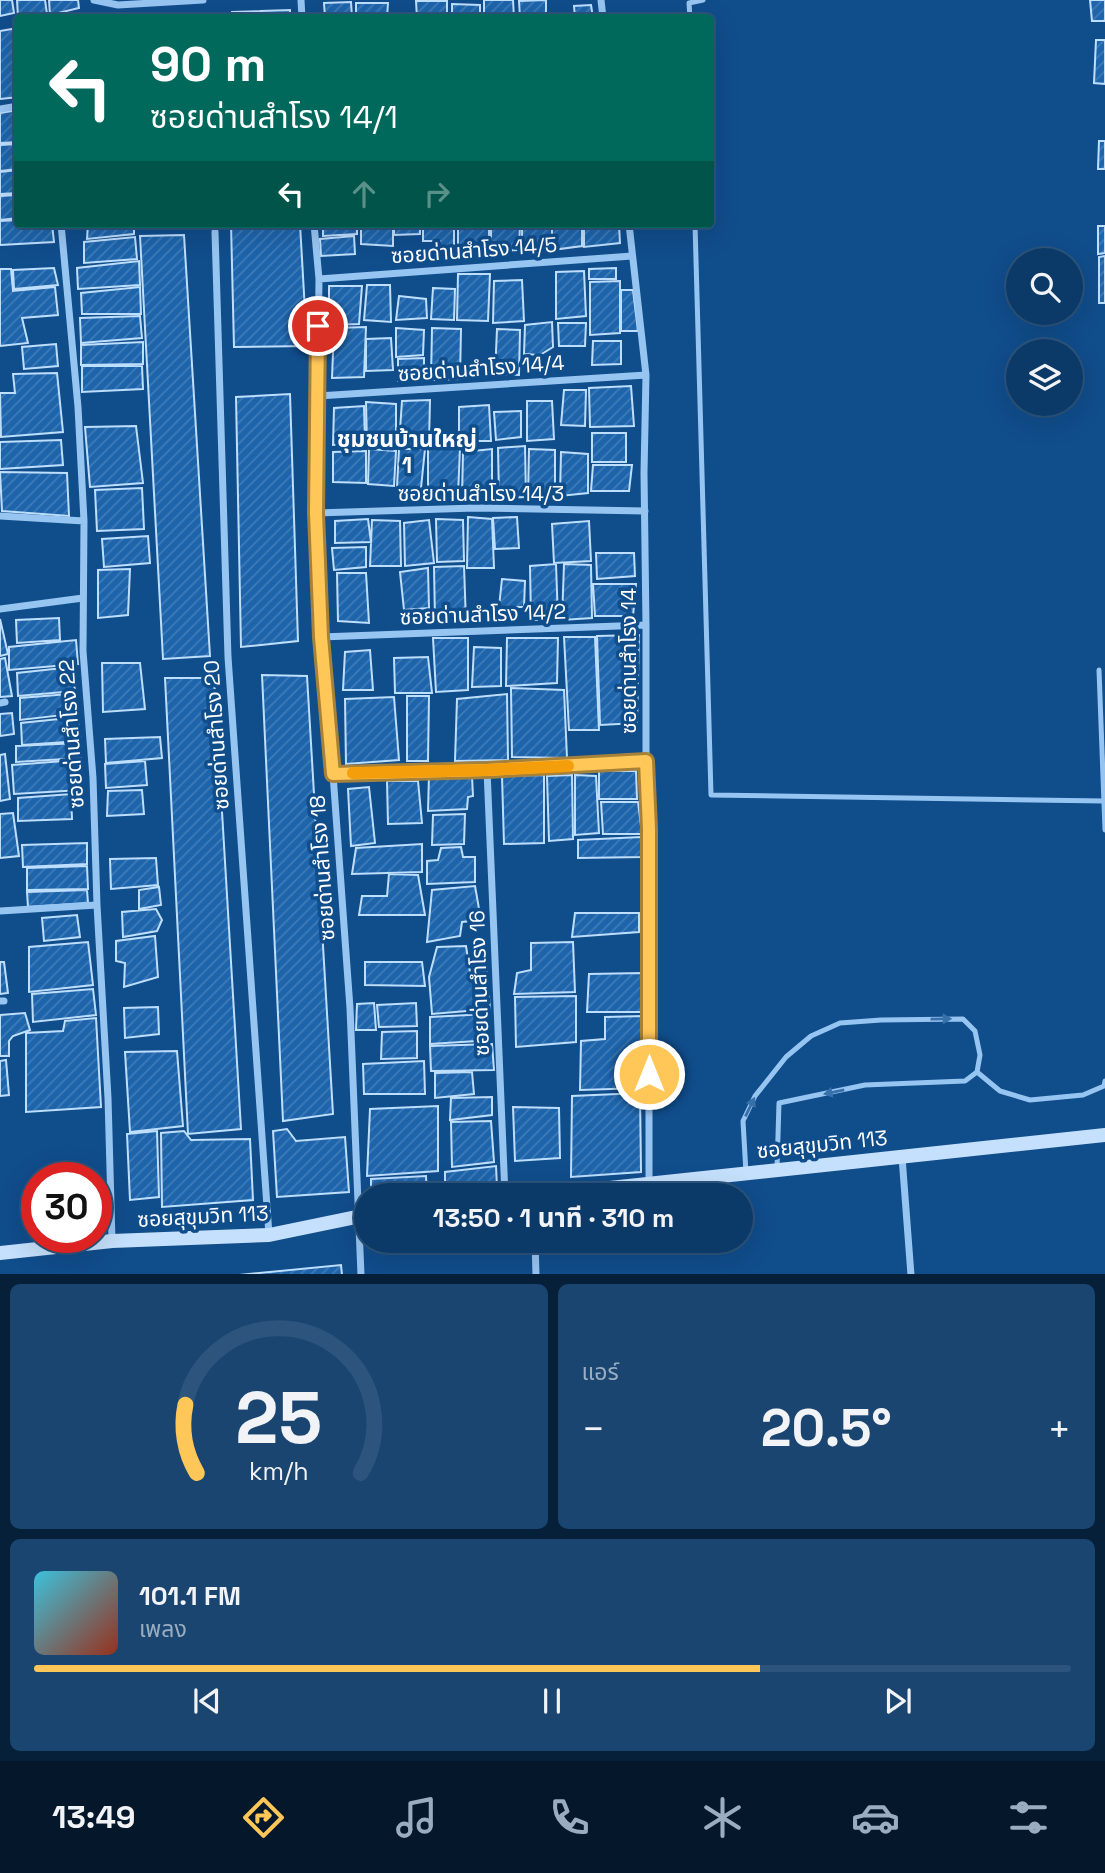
<!DOCTYPE html>
<html lang="th">
<head>
<meta charset="utf-8">
<style>
	body { margin:0; font-family:"Space Grotesk","Noto Sans Thai",sans-serif; background:#1a4571; color:#f1f3f6; height:100vh; display:flex; flex-direction:column; font-size:26px; white-space:nowrap }
	* { box-sizing:border-box; margin:0 }
	p { font-size:23px; color:#9aadc0 }
	.icon { flex:none; width:38px; height:38px; fill:none; stroke:currentColor; stroke-width:2; stroke-linecap:round; stroke-linejoin:round }
	.map { position:relative; height:1274px; overflow:hidden }
	.side { display:flex; flex-direction:column; gap:10px; padding:10px; background:#072039; flex:1 }
	.side>* { flex:none }
	.banner { position:absolute; left:14px; top:14px; width:700px; height:214px; border-radius:7px; box-shadow:0 7px 28px #0002,0 0 0 2px #2c547c; background:#00695c; color:#fff; overflow:hidden }
	.fabs { position:absolute; left:1006px; top:248px; display:grid; gap:14px }
	.fabs a { display:grid; place-items:center; width:77px; height:77px; border-radius:50%; background:#0c3a68; box-shadow:0 7px 28px #0002,0 0 0 2px #2c547c; font-size:35px }
	.speed { position:absolute; left:21px; top:1162px; display:flex; gap:14px; font-size:35px; font-weight:700; text-align:center }
	.speed>* { display:grid; place-content:center; width:91px; height:91px; border-radius:50%; background:#0c3a68; box-shadow:0 7px 28px #0002,0 0 0 2px #2c547c; line-height:1 }
	.speed .limit { border:10px solid #d22; background:#fff; color:#111 }
	.pin { position:absolute; display:grid; place-items:center; width:60px; height:60px; color:#fff; margin:-30px; border:4px solid #fff; border-radius:50%; box-shadow:0 2px 7px #0007 }
	.me { position:absolute; width:77px; margin:-38px; rotate:0deg; stroke-linejoin:round; filter:drop-shadow(0 0 5px #0008) }
	.turn { display:flex; align-items:center; gap:24px; height:147px; padding:0 21px; font-size:32px }
	.turn .icon { width:91px; height:91px; stroke-width:2.5 }
	.turn b { display:block; font-size:49px; line-height:60px }
	.lanes { display:flex; align-items:center; height:66px; padding:0 21px; background:#0003; justify-content:center; gap:35px; direction:ltr }
	.lanes .off { opacity:.35 }
	.big { font-size:52px; font-weight:700; line-height:1.1 }
	.side .card { flex:1; display:flex; flex-direction:column; justify-content:center; gap:10px; min-width:0; padding:0 24px; border-radius:10px; background:#1a4571 }
	.side .dial { align-items:center; gap:0 }
	.dial svg { height:182px; overflow:visible; fill:none; stroke:#2c547c; stroke-width:7; stroke-linecap:round; text-anchor:middle }
	.dial text { fill:#f1f3f6; stroke:none }
	.song { display:flex; align-items:center; gap:21px }
	.cover { width:84px; height:84px; border-radius:10px; background:linear-gradient(135deg,hsl(190 70% 55%),hsl(10 70% 35%)) }
	.played { height:7px; border-radius:4px; background:linear-gradient(90deg,#ffc658 70%,#2c547c 70%) }
	.keys { display:flex; justify-content:space-around; direction:ltr }
	.heat { display:flex; justify-content:space-between; align-items:center; font-size:38px; direction:ltr }
	.side .tiles { flex:1; display:grid; gap:10px; grid-template-columns:1fr 1fr }
	.card:last-child { grid-column:span 2 }
	.trip { position:absolute; left:354px; top:1183px; width:399px; height:70px; border-radius:35px; background:#0c3a68; box-shadow:0 7px 28px #0002,0 0 0 2px #2c547c; font-weight:700; line-height:70px; text-align:center }
	.tabs { display:flex; height:112px; justify-content:space-around; align-items:center; background:#05172a; color:#9aadc0 }
	.tabs .icon { width:49px; height:49px }
	.tabs .on { color:#ffc658 }
	.tabs b { font-size:32px; color:#f1f3f6 }
	.map>svg:first-child { display:block }
	.building { fill:url(#building-hatch); stroke:#bedefd; stroke-width:2 }
	.lines { fill:none; stroke-linecap:round; stroke-linejoin:round }
	.lane { stroke:#97c5f2; stroke-width:5 }
	.street { stroke:#97c5f2; stroke-width:7 }
	.secondary { stroke:#c5e0fc; stroke-width:14 }
	.oneway { fill:#3871aa }
	.route-casing { stroke:#a68139; stroke-width:18 }
	.route { stroke:#ffc658; stroke-width:12 }
	.slow { stroke:#f59e0b; stroke-width:12 }
	.labels { text-anchor:middle; dominant-baseline:central; stroke-width:7; stroke-linejoin:round; paint-order:stroke }
	.street-label { font-size:21px; fill:#fff; stroke:#104d8b }
	.neighbourhood-label { font-size:23px; font-weight:bold; fill:#fff; stroke:#104d8b }
</style>
</head>
<body>
<div class="map">
<svg width="1105" height="1275" viewBox="0 0 1105 1275">
	<defs>
		<pattern id="building-hatch" width="6" height="6" patternUnits="userSpaceOnUse" patternTransform="scale(1.75)"><rect width="6" height="6" fill="#1d64ab"/><path d="M-1 1l2-2M0 6l6-6M5 7l2-2" fill="none" stroke="#3f7bb8"/></pattern>
	</defs>
	<rect width="100%" height="100%" fill="#104d8b"/>
	<!-- building -->
	<path class="building" d="M0 0H12L14 13 0 16Z
		M17 0H45L47 14 18 17Z
		M49 0H78L79 8 50 15Z
		M484 0H513L514 18H484Z
		M546 0V18H520L519 1Z
		M1090 0H1105V21H1092Z
		M416 1H447V18H417Z
		M351 2 352 18H325L324 3Z
		M356 3H388L387 18H356Z
		M452 4 480 5V18H452Z
		M591 5 593 18H575L574 6Z
		M290 10V18H262L261 11Z
		M260 11V18H231L232 12Z
		M18 28V97L0 99V31Z
		M1096 40H1105V84L1094 83Z
		M18 110V142L0 143V113Z
		M1099 141H1105V169H1098Z
		M18 144V169L0 171V145Z
		M18 170V193L0 194V172Z
		M18 195V218L0 220V196Z
		M18 220V224H52L54 242 0 245V221Z
		M88 224H134V234L87 239Z
		M231 224H300L307 346 234 347Z
		M323 224H357V234L323 236Z
		M361 224H393V246L361 244Z
		M394 224H420V234L394 235Z
		M423 224H454V250L439 251 440 241H423Z
		M458 224H489V250H458Z
		M491 224H520L519 250 491 251Z
		M522 224H552V250H522Z
		M552 224H582V246L552 250Z
		M584 224H619L620 243 584 247Z
		M1098 226H1105V253L1098 254Z
		M184 235 210 656 163 659 140 236Z
		M354 236 355 254 321 256 320 239Z
		M135 237 137 259 84 263V242Z
		M1105 256V303H1099V257Z
		M139 261 140 285 78 289 77 268Z
		M54 268 58 285 14 289 13 270Z
		M616 268V279H589V269Z
		M0 269H11L13 291 55 287 58 315 22 318 28 343 0 346Z
		M584 271 586 316 556 319V272Z
		M458 274H490L488 321 457 320Z
		M522 280 524 321 493 323 494 281Z
		M620 281V333L590 335V282Z
		M367 285H390L391 322 364 320Z
		M329 286H362L359 324 329 325Z
		M140 287 141 314H82L81 293Z
		M433 288 455 289 454 320 431 319Z
		M621 290H633L638 331H621Z
		M399 296 426 299 427 318 396 320Z
		M140 316 142 338 81 343 80 318Z
		M552 322 553 347 540 355 524 354 525 325Z
		M558 323H586L585 346H559Z
		M366 327 364 377 332 378 334 328Z
		M396 328 424 330 423 355 396 357Z
		M432 328 461 329 460 379 431 380Z
		M497 329 520 330 519 375 495 374Z
		M391 338 393 370 366 371V339Z
		M593 341H621V364L592 365Z
		M143 342V364L81 365V345Z
		M56 344 58 366 24 369 22 347Z
		M424 358V380L398 381V359Z
		M82 366H142L143 389 82 392Z
		M57 373 63 432 1 437 0 393H15L13 374Z
		M631 386 634 426 590 427 589 388Z
		M564 390H586L585 426 561 425Z
		M290 394 298 641 241 647 236 397Z
		M430 400 429 443 399 444 402 401Z
		M527 401H552L554 439 527 441Z
		M366 402 396 404V444L367 443Z
		M489 405 491 441H459V407Z
		M364 406 365 443 333 445 334 408Z
		M521 411V437L496 440 494 412Z
		M136 426 143 483 90 487 85 427Z
		M592 433H626V462H592Z
		M61 440 63 465 0 469V442Z
		M525 446 526 497 499 498 498 448Z
		M428 447 460 448 458 495 428 496Z
		M369 449 396 451 394 486 368 484Z
		M399 449H425L421 488 397 487Z
		M492 449V499L462 498 463 452Z
		M529 449 555 450V498L528 496Z
		M366 451V483L333 482V452Z
		M561 452 588 454V493L560 496Z
		M593 465H632L629 491H591Z
		M0 472 67 473 69 516 2 511Z
		M142 488 144 529 97 531 95 490Z
		M468 517 492 519 494 568H467Z
		M517 517 519 548 495 549 493 518Z
		M368 519 371 542 335 543V521Z
		M436 519 463 520 464 561 437 562Z
		M372 520 400 521 401 566H370Z
		M429 520 434 563 405 566 404 523Z
		M589 521 591 561 554 563 552 524Z
		M148 536 150 563 104 567 102 539Z
		M366 547V567L334 570 332 548Z
		M596 553H634L635 576 597 579Z
		M556 564 558 620H531L530 566Z
		M564 564 591 565 592 618 562 620Z
		M464 566 466 622 435 621 434 567Z
		M428 568 429 608 404 610 400 572Z
		M130 569 128 615 98 618V570Z
		M337 573H366L369 623 338 621Z
		M502 579 525 581 524 607H499Z
		M593 584H636L633 616H595Z
		M59 618 60 640 17 643 16 620Z
		M0 619 8 654 0 656Z
		M639 635 637 723 600 725 597 636Z
		M564 637H595L599 730H569Z
		M433 638H468V690L436 692Z
		M507 638H558L557 683 506 686Z
		M76 640 78 664 9 670V647Z
		M474 647 501 648V686L472 687Z
		M370 650 373 690H343L345 652Z
		M428 657 432 693H395L394 658Z
		M5 658 12 696 0 697V659Z
		M102 663H140L145 709 103 712Z
		M72 667 75 691 18 696 17 673Z
		M262 675 307 676 333 1114 283 1121Z
		M165 678H214L241 1129 188 1134Z
		M511 688 564 690 567 758 512 757Z
		M69 694 72 714 20 720V698Z
		M507 694 508 760 455 761 457 699Z
		M407 696H429L428 761H407Z
		M394 697 399 760 346 764 345 699Z
		M12 713 14 734 0 736V714Z
		M78 717 81 741 22 745 21 723Z
		M160 737 162 758 106 763 105 739Z
		M79 743 81 758 16 762V746Z
		M5 754 10 799 0 801V755Z
		M77 760 81 790 14 794 12 765Z
		M145 761 147 785 106 788 105 764Z
		M599 771H636L637 799H599Z
		M429 775 472 776 473 796 468 797 467 809 428 811Z
		M544 775V843L504 844 502 776Z
		M572 775 573 839 549 841 547 776Z
		M575 775 596 776 599 833 575 835Z
		M387 781H418L422 823 388 824Z
		M369 787 375 843 351 846 348 789Z
		M142 790 144 814 107 816 108 791Z
		M71 794 72 819 18 821V798Z
		M601 802H638L642 834H603Z
		M13 813 19 856 0 858V814Z
		M465 814 464 844 432 845 433 815Z
		M641 837 643 857 578 858V840Z
		M87 843V864L23 867 22 845Z
		M422 844V872L352 874 356 848Z
		M461 847 463 857H475V882L427 884V861L438 860 441 848Z
		M156 858 158 885 111 889 110 859Z
		M87 866 88 889 27 890V868Z
		M389 874 418 875 425 915H359L362 896H387Z
		M475 886 481 920 462 922 460 936 427 942 432 890Z
		M159 887 161 905 139 909V890Z
		M87 890 88 903 28 907 27 892Z
		M156 909 162 920 157 931 123 937 122 912Z
		M575 913H639V932L572 937Z
		M77 915 80 937 44 941 42 918Z
		M155 936 158 977 124 987 125 963 116 961V941Z
		M88 942 93 985 29 992V947Z
		M573 942 575 992 514 994 517 973 531 970V943Z
		M466 946 470 972H487L490 1009 432 1014 429 977 437 947Z
		M0 962H4L8 993 0 994Z
		M365 962H422L425 986 365 985Z
		M642 973 643 1012H587L589 974Z
		M93 989 96 1015 33 1022 32 994Z
		M576 996V1042L516 1047 515 997Z
		M374 1003 376 1030H356L357 1004Z
		M416 1003 417 1026 379 1027 377 1005Z
		M158 1007 159 1034 125 1038 124 1008Z
		M25 1013 30 1030 13 1036 9 1041V1056H0V1015Z
		M488 1014V1028L479 1035 477 1041 430 1044V1017Z
		M643 1016V1088L580 1090 581 1041 605 1039V1017Z
		M96 1018 101 1107 26 1112V1033L63 1031 65 1021Z
		M417 1031V1058L381 1059 382 1032Z
		M492 1044 494 1070 431 1071 430 1046Z
		M177 1051 183 1126 130 1132 125 1052Z
		M6 1060 9 1095 0 1096V1061Z
		M424 1061 425 1094H364L363 1064Z
		M472 1072 474 1094 435 1098V1073Z
		M640 1093 641 1172 571 1177 572 1096Z
		M492 1097V1115L450 1120 451 1098Z
		M438 1106V1171L367 1176 370 1109Z
		M513 1107 559 1108 560 1158 515 1161Z
		M491 1121 494 1162 452 1167 451 1122Z
		M287 1129 296 1141 345 1137 349 1192 277 1197 273 1131Z
		M157 1131 159 1197 130 1200 127 1134Z
		M184 1131 191 1140 250 1139 253 1200 162 1207 161 1133Z
		M496 1166 497 1187 445 1194V1172Z
		M426 1176 427 1195H371V1179Z
		M341 1265 342 1275H239Z"/>
	<g class="lines">
		<!-- lane -->
		<path class="lane" d="M690 18 689 3 703 0
			M695 224 711 795 1104 801
			M1099 670 1105 830
			M977 1072 1000 1091 1030 1100 1083 1095 1104 1086 1105 1081
			M746 1173 743 1121 755 1096 786 1057 811 1036 840 1023 881 1020 963 1019 975 1031 980 1055 977 1072 965 1081 865 1085 779 1103 777 1168"/>
		<!-- street -->
		<path class="street" d="M94 0 118 5 203 0
			M301 0 302 18
			M601 0 603 18
			M0 109 18 106
			M61 224 78 407 84 521 83 651 93 778 97 905 108 1098 112 1241
			M314 224 319 279 316 513 321 637 333 774 350 1008 361 1275
			M629 224 646 375 644 473 646 625V761L649 829V1183
			M215 232 228 657 269 1235
			M319 279 632 256
			M318 396 646 375
			M316 513 475 508 645 511
			M0 516 84 521
			M0 609 83 598
			M321 637 646 625
			M0 703 5 702
			M487 770 505 1195
			M333 774 487 770 646 761
			M0 911 97 905
			M0 1001H4
			M902 1157 911 1275
			M535 1241 536 1275"/>
		<!-- secondary -->
		<path class="secondary" d="M544 1195 1105 1135
			M0 1253 112 1241 269 1235 366 1215"/>
	</g>
	<!-- one-way arrows -->
	<defs><path id="oneway-solid" d="M-6-.8H1V-3.2L6.5 0L1 3.2V.8H-6Z" transform="scale(1.75)"/></defs>
	<g class="oneway">
		<use href="#oneway-solid" transform="translate(941 1019) rotate(-1)"/>
		<use href="#oneway-solid" transform="translate(834 1092) rotate(168)"/>
		<use href="#oneway-solid" transform="translate(750 1107) rotate(-64)"/>
	</g>
	<g class="lines">
		<defs>
			<path id="route" d="M318 326 316 513 321 637 333 774 487 770 646 761 649 829V1074"/>
		</defs>
		<!-- route casing -->
		<use href="#route" class="route-casing"/>
		<!-- route -->
		<use href="#route" class="route"/>
		<!-- slow -->
		<path class="slow" d="M353 773 487 770 568 766"/>
	</g>
	<g class="labels">
		<!-- street labels -->
		<g class="street-label">
			<text transform="translate(474 250) rotate(-4)">ซอยด่านสำโรง 14/5</text>
			<text transform="translate(481 368) rotate(-4)">ซอยด่านสำโรง 14/4</text>
			<text x="481" y="493">ซอยด่านสำโรง 14/3</text>
			<text transform="translate(483 614) rotate(-2)">ซอยด่านสำโรง 14/2</text>
			<text transform="translate(628 661) rotate(-90)">ซอยด่านสำโรง 14</text>
			<text transform="translate(71 734) rotate(-94)">ซอยด่านสำโรง 22</text>
			<text transform="translate(216 735) rotate(-94)">ซอยด่านสำโรง 20</text>
			<text transform="translate(322 868) rotate(-94)">ซอยด่านสำโรง 18</text>
			<text transform="translate(479 983) rotate(-92)">ซอยด่านสำโรง 16</text>
			<text transform="translate(822 1144) rotate(-6)">ซอยสุขุมวิท 113</text>
			<text transform="translate(203 1216) rotate(-3)">ซอยสุขุมวิท 113</text>
		</g>
		<!-- neighbourhood labels -->
		<g class="neighbourhood-label">
			<text x="407" y="439">ชุมชนบ้านใหญ่<tspan x="407" dy="26">1</tspan></text>
		</g>
	</g>
</svg>
<div class="fabs">
<a><svg class="icon" aria-label="search" viewBox="0 0 24 24"><circle cx="10" cy="10" r="6"/><path d="M15 15l6 6"/></svg></a>
<a><svg class="icon" aria-label="layers" viewBox="0 0 24 24"><path d="M12 4l9 5-9 5-9-5zM3 14l9 5 9-5"/></svg></a>
</div>
<div class="speed"><div class="limit">30</div></div>
<div class="pin" style="left:318px;top:326px;background:#d93025"><svg class="icon" aria-label="arrive" viewBox="0 0 24 24"><path d="M6 21V4h12l-3 4 3 4H6"/></svg></div>
<svg class="me" style="left:649px;top:1074px" viewBox="-20 -20 40 40"><circle r="17" fill="#ffc658" stroke="#fff" stroke-width="3"/><path d="M0-11L8 9 0 5-8 9z" fill="#fff"/></svg>
<div class="trip">13:50 · 1 นาที · 310 m</div>
<div class="banner">
<div class="turn"><svg class="icon" aria-label="left" viewBox="0 0 24 24"><path d="M17 20v-9H6M10 6l-5 5 5 5"/></svg><div><b>90 m</b>ซอยด่านสำโรง 14/1</div></div>
<div class="lanes"><svg class="icon" aria-label="left" viewBox="0 0 24 24"><path d="M17 20v-9H6M10 6l-5 5 5 5"/></svg><svg class="icon off" aria-label="ahead" viewBox="0 0 24 24"><path d="M12 20V5M6 11l6-6 6 6"/></svg><svg class="icon off" aria-label="right" viewBox="0 0 24 24"><path d="M7 20v-9h11M14 6l5 5-5 5"/></svg></div>
</div>
</div>
<section class="side">
<div class="tiles">
<div class="card dial"><svg viewBox="0 0 100 80">
<path d="M14 69A42 42 0 1 1 86 69"/>
<path d="M14 69A42 42 0 0 1 9 39" stroke="#ffc658"/>
<text x="50" y="56" font-size="32" font-weight="700">25</text>
<text x="50" y="72" font-size="11">km/h</text>
</svg></div>
<div class="card"><p>แอร์</p>
<div class="heat"><a>−</a><b class="big">20.5°</b><a>+</a></div>
</div>
<div class="card">
<div class="song"><i class="cover"></i><div><b>101.1 FM</b><p>เพลง</p></div></div>
<div class="played"></div>
<div class="keys"><svg class="icon" aria-label="previous" viewBox="0 0 24 24"><path d="M18 5L8 12l10 7zM5 5v14"/></svg><svg class="icon" aria-label="pause" viewBox="0 0 24 24"><path d="M8 5v14M16 5v14"/></svg><svg class="icon" aria-label="next" viewBox="0 0 24 24"><path d="M6 5l10 7-10 7zM19 5v14"/></svg></div>
</div>
</div>
</section>
<nav class="tabs">
<b>13:49</b>
<svg class="icon on" aria-label="directions" viewBox="0 0 24 24"><path d="M12 3l9 9-9 9-9-9zM9 14v-3h6M13 9l2 2-2 2"/></svg>
<svg class="icon" aria-label="music" viewBox="0 0 24 24"><path d="M9 18V5l10-2v13"/><circle cx="6" cy="18" r="3"/><circle cx="16" cy="16" r="3"/></svg>
<svg class="icon" aria-label="phone" viewBox="0 0 24 24"><path d="M5 4h4l2 5-3 2q2 4 5 5l2-3 5 2v4C11 20 4 13 5 4z"/></svg>
<svg class="icon" aria-label="climate" viewBox="0 0 24 24"><path d="M12 3v18M4 7l16 10M4 17L20 7"/></svg>
<svg class="icon" aria-label="car" viewBox="0 0 24 24"><path d="M5 17H2v-5l4-1 3-4h7l3 4 3 1v5h-3M9 17h6M6 11h13"/><circle cx="7" cy="17" r="2"/><circle cx="17" cy="17" r="2"/></svg>
<svg class="icon" aria-label="filters" viewBox="0 0 24 24"><path d="M4 7h16M4 17h16"/><circle cx="9" cy="7" r="2"/><circle cx="15" cy="17" r="2"/></svg>
</nav>
</body>
</html>
